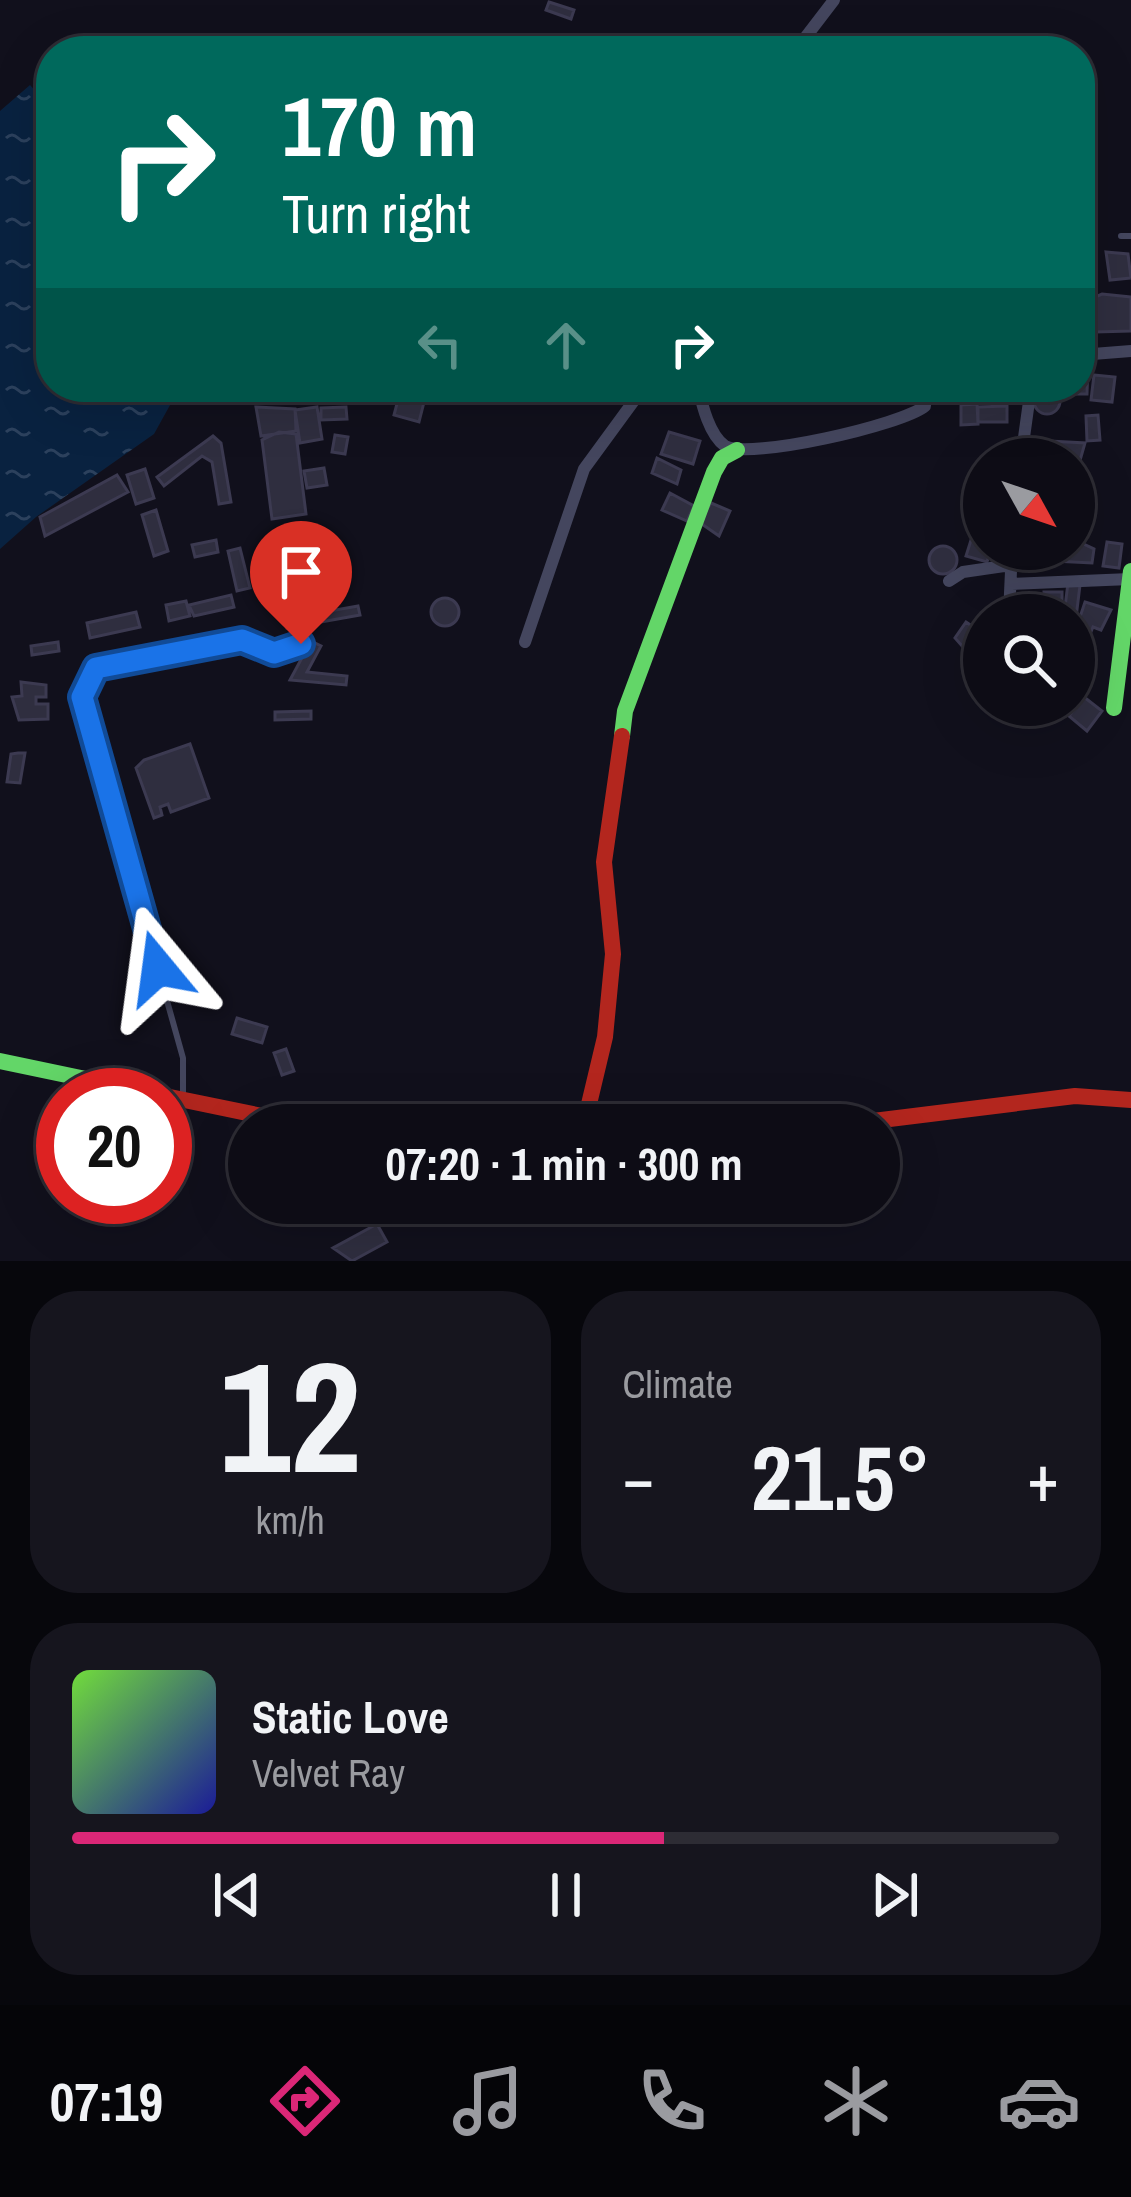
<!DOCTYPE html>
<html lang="en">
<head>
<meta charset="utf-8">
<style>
	body { margin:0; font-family:"Archivo Narrow",sans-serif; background:#16151e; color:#f1f3f6; height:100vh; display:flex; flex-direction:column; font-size:45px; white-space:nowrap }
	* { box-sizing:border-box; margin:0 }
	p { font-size:39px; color:#9a9ba0 }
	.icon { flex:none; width:66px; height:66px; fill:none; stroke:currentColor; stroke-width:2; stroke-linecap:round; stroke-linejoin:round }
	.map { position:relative; height:1261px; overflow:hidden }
	.details { display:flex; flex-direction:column; gap:30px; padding:30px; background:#07070c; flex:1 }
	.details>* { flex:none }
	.hud { position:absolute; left:36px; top:36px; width:1059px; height:366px; border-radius:48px; box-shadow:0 12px 48px #0002,0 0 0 3px #2d2c34; background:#00695c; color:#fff; overflow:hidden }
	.needle { width:78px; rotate:130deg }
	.controls { position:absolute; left:963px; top:438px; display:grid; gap:24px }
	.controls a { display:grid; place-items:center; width:132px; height:132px; border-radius:50%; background:#0d0c15; box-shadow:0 12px 48px #0002,0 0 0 3px #2d2c34; font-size:60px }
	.speed { position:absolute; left:36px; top:1068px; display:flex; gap:24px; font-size:60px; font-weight:700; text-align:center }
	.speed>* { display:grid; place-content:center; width:156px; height:156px; border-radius:50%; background:#0d0c15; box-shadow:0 12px 48px #0002,0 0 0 3px #2d2c34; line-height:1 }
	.speed .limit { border:18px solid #d22; background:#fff; color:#111 }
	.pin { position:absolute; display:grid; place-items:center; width:102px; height:102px; color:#fff; margin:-123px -51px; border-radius:50% 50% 50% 0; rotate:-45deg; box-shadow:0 0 12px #0007 }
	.pin .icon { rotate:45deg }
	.me { position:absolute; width:132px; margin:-66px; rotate:344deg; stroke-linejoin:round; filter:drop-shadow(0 0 9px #0008) }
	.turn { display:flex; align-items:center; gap:42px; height:252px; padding:0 48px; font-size:54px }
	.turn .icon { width:156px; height:156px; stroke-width:2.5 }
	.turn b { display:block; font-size:84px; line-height:102px }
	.lanes { display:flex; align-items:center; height:114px; padding:0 48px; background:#0003; justify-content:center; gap:60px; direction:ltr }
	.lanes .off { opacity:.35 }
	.big { font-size:90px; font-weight:800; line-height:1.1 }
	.details .card { flex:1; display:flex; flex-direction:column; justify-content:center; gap:18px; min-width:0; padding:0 42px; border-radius:48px; background:#16151e }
	.details .dial { align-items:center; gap:0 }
	.dial b { font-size:156px; line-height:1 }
	.song { display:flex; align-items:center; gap:36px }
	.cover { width:144px; height:144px; border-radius:18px; background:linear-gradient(135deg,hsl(100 70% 55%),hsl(240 70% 35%)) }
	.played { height:12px; border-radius:6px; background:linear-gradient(90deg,#db2777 60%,#2d2c34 60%) }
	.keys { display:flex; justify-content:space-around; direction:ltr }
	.heat { display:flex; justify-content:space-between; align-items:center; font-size:66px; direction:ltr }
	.details .tiles { flex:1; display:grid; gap:30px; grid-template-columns:1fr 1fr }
	.card:last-child { grid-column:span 2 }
	.trip { position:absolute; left:228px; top:1104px; width:672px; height:120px; border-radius:60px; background:#0d0c15; box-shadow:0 12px 48px #0002,0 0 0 3px #2d2c34; font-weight:800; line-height:120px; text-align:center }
	.menu { display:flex; height:192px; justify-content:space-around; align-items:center; background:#050508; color:#9a9ba0 }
	.menu .icon { width:84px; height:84px }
	.menu .active { color:#db2777 }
	.menu b { font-size:54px; color:#f1f3f6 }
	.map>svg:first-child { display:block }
	.water { fill:url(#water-ripples) }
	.building { fill:#2f2e3f; stroke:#3c3a51; stroke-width:3 }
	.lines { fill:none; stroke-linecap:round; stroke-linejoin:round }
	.lane { stroke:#44465e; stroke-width:6 }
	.street { stroke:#44465e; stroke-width:12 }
	.fast { stroke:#63d668; stroke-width:16 }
	.jam { stroke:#b3261e; stroke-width:16 }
	.route-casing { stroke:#114b97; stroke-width:30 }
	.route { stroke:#1a73e8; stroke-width:21 }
</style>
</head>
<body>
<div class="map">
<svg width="1131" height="1261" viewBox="0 0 1131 1261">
	<defs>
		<pattern id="water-ripples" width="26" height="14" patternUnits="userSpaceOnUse" patternTransform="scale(3)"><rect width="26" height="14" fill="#092240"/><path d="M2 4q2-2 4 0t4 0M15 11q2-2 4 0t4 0" fill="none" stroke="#2c415d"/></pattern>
	</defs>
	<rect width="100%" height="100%" fill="#11101c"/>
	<!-- water -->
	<path class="water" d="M30 85 51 109V387H180L154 434 36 517 0 549V111Z"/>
	<!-- building -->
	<path class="building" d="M549 2 574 10 571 19 546 10Z
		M1106 252 1128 254 1131 278 1110 280Z
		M1102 294 1131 297V331L1096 332 1095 297Z
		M1080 365 1088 366 1087 394H1067V387H1080Z
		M1094 375 1115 377 1112 402 1091 400Z
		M276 387H300L299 403 275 402Z
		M929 387H955L957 397 931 400Z
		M1034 401a13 13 0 1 1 26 0a13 13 0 1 1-26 0Z
		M399 396 424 402 419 422 394 415Z
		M977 404 978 424 961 425V405Z
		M1007 406V422H978V407Z
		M256 407 295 409 296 431 261 436Z
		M317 407 322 439 300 443 295 410Z
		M346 407 347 419 321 420V408Z
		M1098 415 1100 440 1087 441 1086 416Z
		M279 432 296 434 306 514 272 519 262 440Z
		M669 432 700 441 693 464 661 454Z
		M335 435 348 437 345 454 332 452Z
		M213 436 221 443 231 502 219 504 212 462 202 456 164 486 157 477Z
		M1049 441 1085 443 1079 464 1074 459H1049Z
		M657 458 681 470 677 484 652 473Z
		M324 468 327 485 307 488 304 471Z
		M145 469 154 498 136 504 127 475Z
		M117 475 128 492 45 536 40 517Z
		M670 493 694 506 687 521 662 510Z
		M711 503 730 511 719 536 699 522Z
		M156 510 168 551 154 556 142 515Z
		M1074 532 1075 540 1094 549 1092 563 1054 561 1056 549H1074Z
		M216 540 218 552 195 557 192 545Z
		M971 540 991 549 987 562 966 556Z
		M1107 542 1122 544 1119 568 1103 566Z
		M929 560a14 14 0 1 1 28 0a14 14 0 1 1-28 0Z
		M240 548 250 588 237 591 228 551Z
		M1021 549H1044L1041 568 1019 560Z
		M333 569 335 579 303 586 301 575Z
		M1068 583 1080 585 1075 626 1074 615H1064Z
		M1044 592H1062V615H1044Z
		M231 595 234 607 194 616 189 605Z
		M431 612a14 14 0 1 1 28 0a14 14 0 1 1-28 0Z
		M327 599 329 611 285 618 283 606Z
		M186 601 190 616 169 621 166 605Z
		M1085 602 1111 610 1101 630 1093 627 1090 634 1076 629Z
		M358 606 360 615 287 628 285 619Z
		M136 612 140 627 90 638 87 623Z
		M966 622 984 634V655L977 663 955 638Z
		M311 641 321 646 307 672 347 676 346 685 290 680Z
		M58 642 59 651 32 655 31 646Z
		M21 682 46 685V697H36V704H48V719L19 720 12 697 22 696Z
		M1084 697 1102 711 1087 731 1069 716Z
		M311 711V719L275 720V712Z
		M190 744 209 798 171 812 168 804 160 807 162 815 154 818 136 768 144 760Z
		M18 753H25L20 783 7 782 11 754Z
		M237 1018 267 1027 262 1043 232 1034Z
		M286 1049 294 1071 282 1075 274 1053Z
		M377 1224 387 1242 352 1261 333 1248Z"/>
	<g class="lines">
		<!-- lane -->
		<path class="lane" d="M1121 236H1131
			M183 1095V1058L82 697 96 668 242 640 274 653 301 644
			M303 1203 335 1212 347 1203"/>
		<!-- street -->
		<path class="street" d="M795 51 834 0
			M1080 355 1131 351
			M698 387C702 404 709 435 725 446 749 460 902 425 925 406V387
			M1021 459 1031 387
			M949 581 963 572 1011 565
			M1012 584 1130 579
			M1009 615 1012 549
			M525 642 584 469 644 387"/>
		<!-- fast -->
		<path class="fast" d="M1114 708 1131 571
			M622 736 625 711 714 472 722 458 737 450
			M0 1061 162 1095"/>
		<!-- jam -->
		<path class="jam" d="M165 1096 306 1125
			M584 1125 605 1037 613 954 604 862 622 736
			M841 1125 1075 1096 1131 1100"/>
	</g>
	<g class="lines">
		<defs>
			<path id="route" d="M158 968 82 697 96 668 242 640 274 653 301 644"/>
		</defs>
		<!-- route casing -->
		<use href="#route" class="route-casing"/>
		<!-- route -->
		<use href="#route" class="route"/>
	</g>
</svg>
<div class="controls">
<a><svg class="needle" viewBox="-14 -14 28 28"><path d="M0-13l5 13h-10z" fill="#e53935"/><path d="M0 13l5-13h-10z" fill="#9a9ba0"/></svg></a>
<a><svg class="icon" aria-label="search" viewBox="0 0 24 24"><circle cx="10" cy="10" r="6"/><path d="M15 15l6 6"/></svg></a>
</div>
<div class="speed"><div class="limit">20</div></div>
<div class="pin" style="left:301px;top:644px;background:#d93025"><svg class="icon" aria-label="arrive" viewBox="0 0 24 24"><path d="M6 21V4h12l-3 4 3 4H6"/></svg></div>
<svg class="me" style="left:158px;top:968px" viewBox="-20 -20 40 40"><path d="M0-17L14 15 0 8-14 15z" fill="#1a73e8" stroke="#fff" stroke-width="4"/></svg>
<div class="trip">07:20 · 1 min · 300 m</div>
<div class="hud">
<div class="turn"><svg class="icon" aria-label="right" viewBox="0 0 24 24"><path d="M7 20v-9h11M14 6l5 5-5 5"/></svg><div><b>170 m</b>Turn right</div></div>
<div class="lanes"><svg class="icon off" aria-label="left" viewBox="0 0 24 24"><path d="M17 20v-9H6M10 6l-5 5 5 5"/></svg><svg class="icon off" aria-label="ahead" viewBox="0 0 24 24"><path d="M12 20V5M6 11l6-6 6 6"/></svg><svg class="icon" aria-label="right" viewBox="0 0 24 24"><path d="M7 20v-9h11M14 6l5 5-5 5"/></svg></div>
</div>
</div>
<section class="details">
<div class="tiles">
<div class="card dial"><b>12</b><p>km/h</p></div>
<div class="card"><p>Climate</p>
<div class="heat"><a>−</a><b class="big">21.5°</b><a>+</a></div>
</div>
<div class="card">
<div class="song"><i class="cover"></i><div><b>Static Love</b><p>Velvet Ray</p></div></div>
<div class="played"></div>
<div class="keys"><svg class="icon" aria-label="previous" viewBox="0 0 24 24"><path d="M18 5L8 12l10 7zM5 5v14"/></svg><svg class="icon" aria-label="pause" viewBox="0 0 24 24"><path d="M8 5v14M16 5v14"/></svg><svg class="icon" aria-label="next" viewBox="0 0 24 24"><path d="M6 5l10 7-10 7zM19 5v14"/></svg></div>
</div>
</div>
</section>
<nav class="menu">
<b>07:19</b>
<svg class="icon active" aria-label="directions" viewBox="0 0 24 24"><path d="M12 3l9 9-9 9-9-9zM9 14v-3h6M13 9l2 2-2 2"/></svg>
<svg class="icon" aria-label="music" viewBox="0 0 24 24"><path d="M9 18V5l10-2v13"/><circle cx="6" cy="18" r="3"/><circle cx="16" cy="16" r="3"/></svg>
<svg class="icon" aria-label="phone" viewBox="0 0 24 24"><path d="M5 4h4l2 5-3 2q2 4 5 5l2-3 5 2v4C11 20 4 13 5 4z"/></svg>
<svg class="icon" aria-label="climate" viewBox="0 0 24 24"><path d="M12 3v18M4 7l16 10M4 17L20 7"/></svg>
<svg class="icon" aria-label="car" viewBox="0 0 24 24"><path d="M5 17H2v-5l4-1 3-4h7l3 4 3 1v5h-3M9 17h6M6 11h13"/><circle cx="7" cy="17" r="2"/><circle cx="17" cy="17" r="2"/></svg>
</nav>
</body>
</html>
